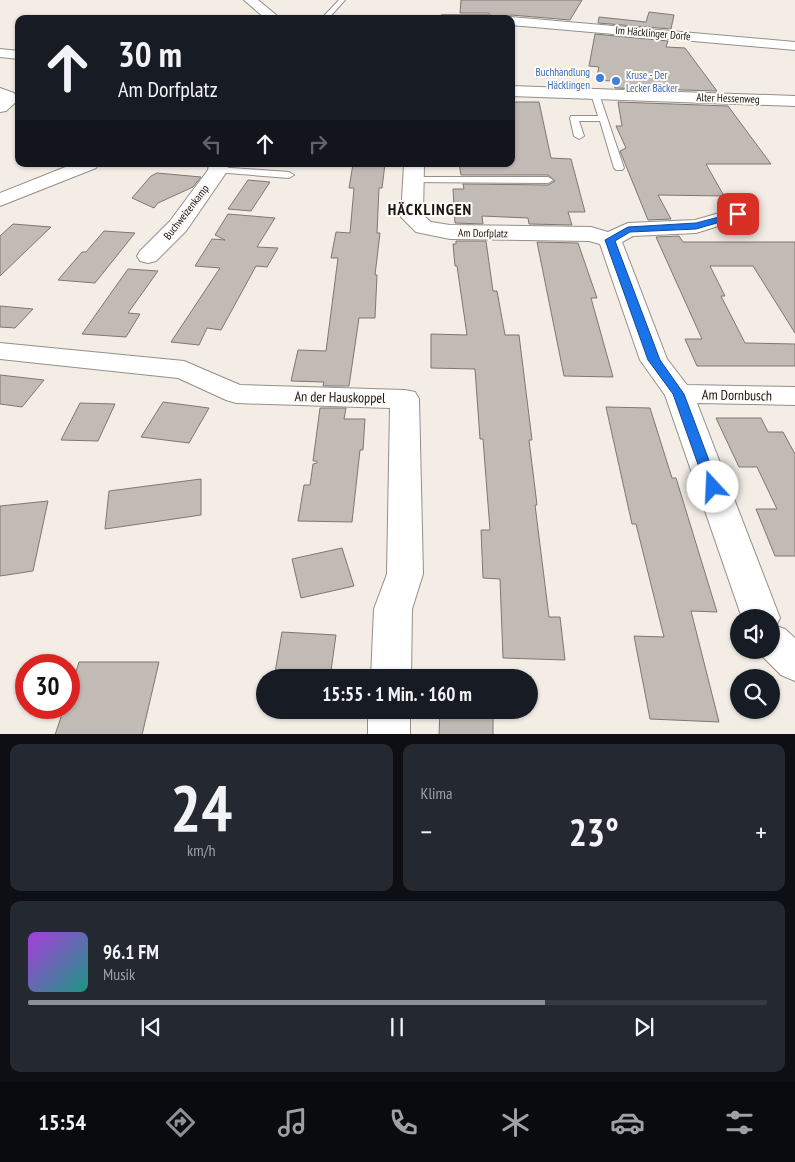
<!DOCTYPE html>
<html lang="de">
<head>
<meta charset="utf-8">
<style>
	body { margin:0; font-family:"PT Sans Narrow",sans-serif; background:#242831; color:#f1f3f6; height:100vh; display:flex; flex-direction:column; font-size:19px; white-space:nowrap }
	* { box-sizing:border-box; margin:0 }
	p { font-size:16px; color:#9ea1a6 }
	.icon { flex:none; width:28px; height:28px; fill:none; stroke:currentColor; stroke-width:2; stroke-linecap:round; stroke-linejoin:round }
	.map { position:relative; height:734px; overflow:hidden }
	.details { display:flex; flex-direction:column; gap:10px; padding:10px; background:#0d0f14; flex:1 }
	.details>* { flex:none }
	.guide { position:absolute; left:15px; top:15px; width:500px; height:152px; border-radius:10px; box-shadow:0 1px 4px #0004; background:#171b24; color:#f1f3f6; overflow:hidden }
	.controls { position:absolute; left:730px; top:609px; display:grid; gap:10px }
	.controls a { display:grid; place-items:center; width:50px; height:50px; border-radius:50%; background:#171b24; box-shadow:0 1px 4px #0004; font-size:25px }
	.speed { position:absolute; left:15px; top:654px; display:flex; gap:10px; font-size:25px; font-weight:700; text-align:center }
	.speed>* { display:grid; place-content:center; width:65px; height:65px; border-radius:50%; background:#171b24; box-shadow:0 1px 4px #0004; line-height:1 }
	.speed .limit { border:8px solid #d22; background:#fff; color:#111 }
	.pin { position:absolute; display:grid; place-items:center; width:42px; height:42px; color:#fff; margin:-21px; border-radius:10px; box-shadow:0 2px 8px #0006 }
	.me { position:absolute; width:55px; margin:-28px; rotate:340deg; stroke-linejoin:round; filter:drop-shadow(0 0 4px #0008) }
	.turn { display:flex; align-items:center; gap:18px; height:105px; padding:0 20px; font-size:22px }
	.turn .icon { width:65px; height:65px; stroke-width:2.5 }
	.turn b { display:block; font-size:35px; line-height:42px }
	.lanes { display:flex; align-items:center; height:48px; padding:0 20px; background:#0003; justify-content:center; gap:25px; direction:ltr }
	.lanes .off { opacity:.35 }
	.big { font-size:38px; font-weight:600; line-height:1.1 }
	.details .tile { flex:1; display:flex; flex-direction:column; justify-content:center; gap:8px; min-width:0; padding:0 18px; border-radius:10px; background:#242831 }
	.details .dial { align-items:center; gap:0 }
	.dial b { font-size:65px; line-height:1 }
	.song { display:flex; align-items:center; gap:15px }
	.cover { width:60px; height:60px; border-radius:8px; background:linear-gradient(135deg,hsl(280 70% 55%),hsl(170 70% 35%)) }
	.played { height:5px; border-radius:2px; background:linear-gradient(90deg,#8c9099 70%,#363941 70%) }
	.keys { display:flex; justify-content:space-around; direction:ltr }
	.heat { display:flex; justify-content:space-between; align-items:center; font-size:28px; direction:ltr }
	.details .tiles { flex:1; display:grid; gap:10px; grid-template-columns:1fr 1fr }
	.tile:last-child { grid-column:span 2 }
	.trip { position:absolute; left:256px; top:669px; width:282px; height:50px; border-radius:25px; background:#171b24; box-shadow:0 1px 4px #0004; font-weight:600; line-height:50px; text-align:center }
	.dock { display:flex; height:80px; justify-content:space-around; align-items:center; background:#090b0e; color:#9ea1a6 }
	.dock .icon { width:35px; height:35px }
	.dock .active { color:#8c9099 }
	.dock b { font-size:22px; color:#f1f3f6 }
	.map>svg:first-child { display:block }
	.building { fill:#c2bbb5; stroke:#7e7772 }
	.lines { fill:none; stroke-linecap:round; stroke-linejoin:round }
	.service-casing { stroke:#958f89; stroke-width:2 }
	.minor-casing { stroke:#958f89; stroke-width:2 }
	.service { fill:#fff; fill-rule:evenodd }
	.minor { fill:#fff; fill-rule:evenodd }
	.route { fill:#1a73e8; stroke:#114b97 }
	.shop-dot { fill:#3f7fe0; stroke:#fefaf6; stroke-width:2 }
	.labels { text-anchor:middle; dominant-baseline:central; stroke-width:4; stroke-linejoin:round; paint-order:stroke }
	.far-street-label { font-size:11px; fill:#181513; stroke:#fefaf6 }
	.far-shop-label { font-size:11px; fill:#366cbe; stroke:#fefaf6; text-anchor:end }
	.street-label { font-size:14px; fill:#181513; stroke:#fefaf6 }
	.far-district-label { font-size:16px; font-weight:bold; letter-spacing:1px; fill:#181513; stroke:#fefaf6 }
</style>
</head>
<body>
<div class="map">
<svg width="795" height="735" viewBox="0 0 795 735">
	<rect width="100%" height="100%" fill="#f3ede6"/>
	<!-- building -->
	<path class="building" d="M461 0H582L570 20 511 15 504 19 495 18 488 13H460Z
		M649 12 674 15 671 29 598 23 599 17 646 22Z
		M595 34 668 41 666 47 685 48 717 91 615 88 613 81 596 80 599 67 589 66Z
		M511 102H539L551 158 571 159 585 212H568L572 225 529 224 528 218 482 216 483 224 455 223 453 189H464L463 184 548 185 555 181 548 175H461L459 164H511Z
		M618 102 728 106 771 164H706L724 196 658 195 671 219 648 220 620 151 626 148 616 126H622Z
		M353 164H385L382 188H379L377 233H380L375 275H377L375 318H359L349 386H323L324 382 291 381 298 350 326 351 338 258H331L336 232 350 233 354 188H349Z
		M157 173 201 177 193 187 158 203 154 208 132 198 151 176Z
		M248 180 270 182 251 211 228 209Z
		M228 214 275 218 257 247 278 248 267 267 256 266 221 330 207 328 199 345 171 342 220 268 195 266 212 239 225 240 215 235Z
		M13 224 51 227 0 276V236Z
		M104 231 135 233 95 283 58 280 82 252H86Z
		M679 236 683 242H795V333L753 266H710L725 296H721L745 343 795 344V366H697L685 339H702L656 237Z
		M456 241H486L493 291H497L505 335H519L532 440H529L537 505H535L549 617H560L565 660 503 658 500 579 483 578 481 530H490L483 439H480L475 369 431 368V334L467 335 457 266H455L453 244H456Z
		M537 242 578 243 597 298H591L613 377 564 376Z
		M128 269 158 271 128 313 140 314 126 337 82 334Z
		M0 306 33 309 15 328 0 327Z
		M0 375 44 380 22 407 0 404Z
		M163 402 209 408 189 443 141 437Z
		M80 403 115 404 98 441 61 440Z
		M606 407 650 408 672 478H676L717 612 691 611 719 722 650 719 634 636 664 637 636 524H632Z
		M320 408H346L344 419H365L363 450H360L352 522 298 521 304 485H310L313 464 317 463V461H313Z
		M716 418H761L768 432H783L795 454V556H775L756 509H777L757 467H739Z
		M201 479V515L105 529 109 491Z
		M48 501 33 571 0 576V506Z
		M342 548 354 586 301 598 292 559Z
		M282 632 336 635 330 678H274Z
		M79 662H159L142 735H55L64 708H69V694Z
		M440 710H493V735H439Z"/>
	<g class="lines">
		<defs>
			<path id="service" d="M339 0H345L328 19H321Z
				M592 92 599 94 624 168 622 170H616L614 168 600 121H579L584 136 579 139 574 136 570 118 571 116H598L591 94Z
				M218 167 289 172 294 175 289 178 215 172V168Z
				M413 177H548L553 180 548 183 409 182 408 180Z"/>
			<path id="minor" d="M244 0H258L281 19H266Z
				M442 15H488L494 19H436Z
				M511 17 795 42V50L511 25V19H506Z
				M0 49 19 51V59L0 57Z
				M511 86 795 96V106L511 96Z
				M0 88 14 93 18 100 6 111 0 112Z
				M73 164H99L96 168 0 206V193Z
				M209 164H227L228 170 186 231 156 261 148 263 140 261 137 256 140 251 170 221 208 170Z
				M404 164H424L423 215 431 222 450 225 591 227 608 232 628 223 695 220 737 208 744 210 748 214 744 218 696 233 633 236 622 242 667 359 687 385 795 387V405L697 403 780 618 776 626 785 629 795 638V681L781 675 756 650H771V618H742L665 395 640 360 600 244 589 241 450 239 416 232 401 217Z
				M0 343 184 361 240 385 405 390 415 392 419 399 423 574 412 609 411 678H371L374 609 387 574 390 408 236 403 226 400 178 378 0 359Z
				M368 710H410V735H368Z"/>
		</defs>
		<!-- service casing -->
		<use href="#service" class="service-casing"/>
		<!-- minor casing -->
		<use href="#minor" class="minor-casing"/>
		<!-- service -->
		<use href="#service" class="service"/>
		<!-- minor -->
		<use href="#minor" class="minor"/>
	</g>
	<!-- route -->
	<path class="route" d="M738 212 742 214 741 216 696 229 630 232 615 241 660 360 684 394 719 487 717 490H708L706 487 673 394 648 360 605 240 628 227 696 223Z"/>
	<!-- markers -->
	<g class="shop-dot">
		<circle cx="600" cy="78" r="5"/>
		<circle cx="616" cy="81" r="5"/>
	</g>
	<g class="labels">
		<!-- far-street labels -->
		<g class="far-street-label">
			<text transform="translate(653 33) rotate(5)">Im Häcklinger Dorfe</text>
			<text transform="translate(728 98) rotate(2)">Alter Hessenweg</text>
			<text transform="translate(186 212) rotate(-52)">Buchweizenkamp</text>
			<text transform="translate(483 233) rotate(1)">Am Dorfplatz</text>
		</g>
		<!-- far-shop labels -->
		<g class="far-shop-label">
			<text x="590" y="72">Buchhandlung<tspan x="590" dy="13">Häcklingen</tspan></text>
			<text x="626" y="75" text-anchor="start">Kruse - Der<tspan x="626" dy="13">Lecker Bäcker</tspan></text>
		</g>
		<!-- street labels -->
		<g class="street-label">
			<text transform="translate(737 395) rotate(1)">Am Dornbusch</text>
			<text transform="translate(340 397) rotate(1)">An der Hauskoppel</text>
		</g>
		<!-- far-district labels -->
		<g class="far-district-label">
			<text x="430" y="209">HÄCKLINGEN</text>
		</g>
	</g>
</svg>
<div class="controls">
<a><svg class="icon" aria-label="sound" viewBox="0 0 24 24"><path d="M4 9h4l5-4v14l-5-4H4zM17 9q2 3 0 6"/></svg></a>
<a><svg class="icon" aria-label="search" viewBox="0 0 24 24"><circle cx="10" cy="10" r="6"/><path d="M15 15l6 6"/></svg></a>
</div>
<div class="speed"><div class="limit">30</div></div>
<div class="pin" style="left:738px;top:214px;background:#d93025"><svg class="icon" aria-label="arrive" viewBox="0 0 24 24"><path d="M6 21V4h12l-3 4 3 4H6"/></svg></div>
<svg class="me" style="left:713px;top:487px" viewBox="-20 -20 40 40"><circle r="19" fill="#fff"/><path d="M0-13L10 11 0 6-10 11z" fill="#1a73e8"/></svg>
<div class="trip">15:55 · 1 Min. · 160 m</div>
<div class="guide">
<div class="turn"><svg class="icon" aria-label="ahead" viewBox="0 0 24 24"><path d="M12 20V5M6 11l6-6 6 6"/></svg><div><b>30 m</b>Am Dorfplatz</div></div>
<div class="lanes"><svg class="icon off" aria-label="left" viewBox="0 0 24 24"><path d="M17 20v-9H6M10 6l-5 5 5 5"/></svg><svg class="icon" aria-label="ahead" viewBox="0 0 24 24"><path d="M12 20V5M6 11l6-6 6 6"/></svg><svg class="icon off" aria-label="right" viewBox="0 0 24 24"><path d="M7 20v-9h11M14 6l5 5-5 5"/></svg></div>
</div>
</div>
<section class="details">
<div class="tiles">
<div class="tile dial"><b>24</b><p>km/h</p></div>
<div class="tile"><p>Klima</p>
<div class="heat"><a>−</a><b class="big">23°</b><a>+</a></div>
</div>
<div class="tile">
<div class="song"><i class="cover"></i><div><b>96.1 FM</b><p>Musik</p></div></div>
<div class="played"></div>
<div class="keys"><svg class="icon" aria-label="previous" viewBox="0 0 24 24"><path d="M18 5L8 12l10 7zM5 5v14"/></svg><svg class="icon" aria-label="pause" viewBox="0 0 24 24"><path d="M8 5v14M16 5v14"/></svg><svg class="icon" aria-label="next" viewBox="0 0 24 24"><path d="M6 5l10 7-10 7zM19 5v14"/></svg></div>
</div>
</div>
</section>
<nav class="dock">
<b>15:54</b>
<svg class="icon active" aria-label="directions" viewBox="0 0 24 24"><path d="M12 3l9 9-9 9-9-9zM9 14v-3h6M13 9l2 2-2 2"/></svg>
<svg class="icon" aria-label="music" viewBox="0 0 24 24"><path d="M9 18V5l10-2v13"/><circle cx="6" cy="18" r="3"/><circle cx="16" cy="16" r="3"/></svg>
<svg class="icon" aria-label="phone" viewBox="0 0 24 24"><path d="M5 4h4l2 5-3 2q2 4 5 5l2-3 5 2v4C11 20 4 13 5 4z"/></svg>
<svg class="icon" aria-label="climate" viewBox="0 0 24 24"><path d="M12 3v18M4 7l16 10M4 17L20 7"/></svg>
<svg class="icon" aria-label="car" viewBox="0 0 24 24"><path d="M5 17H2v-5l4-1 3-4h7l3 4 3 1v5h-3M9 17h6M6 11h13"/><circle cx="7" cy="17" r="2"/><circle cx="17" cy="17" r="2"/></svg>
<svg class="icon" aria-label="filters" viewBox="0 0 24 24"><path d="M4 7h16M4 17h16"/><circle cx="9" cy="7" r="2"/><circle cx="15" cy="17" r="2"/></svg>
</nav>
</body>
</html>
